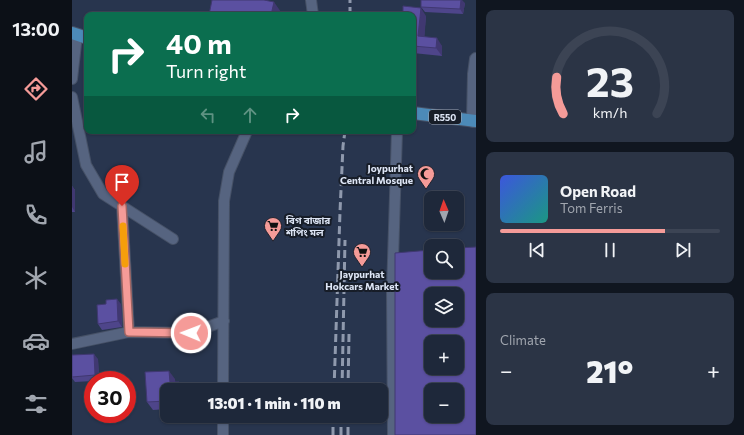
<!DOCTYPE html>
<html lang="en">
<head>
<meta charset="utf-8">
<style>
	body { margin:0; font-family:Commissioner,"Noto Sans Bengali",sans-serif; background:#2b3445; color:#f1f3f6; height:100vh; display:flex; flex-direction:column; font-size:15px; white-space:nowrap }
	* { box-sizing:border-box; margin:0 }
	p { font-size:13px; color:#a1a6af }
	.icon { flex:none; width:22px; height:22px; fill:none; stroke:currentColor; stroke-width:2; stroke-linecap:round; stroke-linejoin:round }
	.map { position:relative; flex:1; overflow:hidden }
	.drawer { display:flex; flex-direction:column; gap:10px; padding:10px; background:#101620; width:268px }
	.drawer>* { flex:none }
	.guide { position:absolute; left:12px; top:12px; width:332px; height:122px; border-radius:8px; box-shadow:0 1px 3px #0004,0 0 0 1px #3c4454; background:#0b6e4f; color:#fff; overflow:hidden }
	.needle { width:26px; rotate:358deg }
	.controls { position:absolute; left:352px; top:191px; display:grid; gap:8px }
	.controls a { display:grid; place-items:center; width:40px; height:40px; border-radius:8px; background:#1e283a; box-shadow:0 1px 3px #0004,0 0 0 1px #3c4454; font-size:20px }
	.speed { position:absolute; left:12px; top:371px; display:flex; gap:8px; font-size:20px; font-weight:700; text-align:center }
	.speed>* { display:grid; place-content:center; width:52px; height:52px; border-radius:50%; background:#1e283a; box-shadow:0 1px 3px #0004,0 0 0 1px #3c4454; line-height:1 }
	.speed .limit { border:6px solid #d22; background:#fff; color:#111 }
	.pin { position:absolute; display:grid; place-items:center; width:34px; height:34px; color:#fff; margin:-41px -17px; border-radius:50% 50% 50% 0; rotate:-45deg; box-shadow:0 0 4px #0007 }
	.pin .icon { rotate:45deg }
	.me { position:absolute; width:44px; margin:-22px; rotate:271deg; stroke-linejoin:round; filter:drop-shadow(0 0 3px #0008) }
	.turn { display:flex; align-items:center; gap:14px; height:84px; padding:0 16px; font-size:18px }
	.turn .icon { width:52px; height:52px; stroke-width:2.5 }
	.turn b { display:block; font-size:28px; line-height:34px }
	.lanes { display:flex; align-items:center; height:38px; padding:0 16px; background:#0003; justify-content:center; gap:20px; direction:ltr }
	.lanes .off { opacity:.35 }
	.big { font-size:30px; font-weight:800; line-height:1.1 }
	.drawer .tile { flex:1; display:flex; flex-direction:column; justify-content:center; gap:6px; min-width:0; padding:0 14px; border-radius:8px; background:#2b3445 }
	.drawer .dial { align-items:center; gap:0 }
	.dial svg { height:104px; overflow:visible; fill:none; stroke:#3c4454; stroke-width:7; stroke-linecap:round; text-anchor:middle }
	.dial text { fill:#f1f3f6; stroke:none }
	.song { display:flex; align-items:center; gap:12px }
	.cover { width:48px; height:48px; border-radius:6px; background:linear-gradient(135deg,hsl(230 70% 55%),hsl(170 70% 35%)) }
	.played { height:4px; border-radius:2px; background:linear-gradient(90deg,#f59b98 75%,#3c4454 75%) }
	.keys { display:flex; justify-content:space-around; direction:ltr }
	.heat { display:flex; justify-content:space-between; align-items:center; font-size:22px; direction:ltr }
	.trip { position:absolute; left:88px; top:383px; width:228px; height:40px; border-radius:8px; background:#1e283a; box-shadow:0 1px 3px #0004,0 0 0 1px #3c4454; font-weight:800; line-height:40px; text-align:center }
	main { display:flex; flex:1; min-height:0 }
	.menu { display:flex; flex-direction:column; width:72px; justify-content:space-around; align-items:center; background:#0c1017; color:#a1a6af }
	.menu .icon { width:28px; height:28px }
	.menu .selected { color:#f59b98 }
	.menu b { font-size:18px; color:#f1f3f6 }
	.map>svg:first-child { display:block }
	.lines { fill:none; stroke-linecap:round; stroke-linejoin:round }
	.street-casing { stroke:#465166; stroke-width:12 }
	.secondary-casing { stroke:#465166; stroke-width:14 }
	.primary-casing { stroke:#465166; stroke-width:14 }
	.street { stroke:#566480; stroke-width:10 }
	.secondary { stroke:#566480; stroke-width:12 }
	.primary { stroke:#4c8ab8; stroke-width:12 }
	.rail { stroke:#8f99ad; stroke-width:3; stroke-dasharray:8 4; stroke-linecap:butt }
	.wall { fill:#4e458a }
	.shaded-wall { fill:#403871 }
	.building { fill:#5b50a1; stroke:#403871; fill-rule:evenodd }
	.route-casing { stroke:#9f6563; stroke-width:10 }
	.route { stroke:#f59b98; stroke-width:7 }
	.slow { stroke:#f59e0b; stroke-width:7 }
	.labels { text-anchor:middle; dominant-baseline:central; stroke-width:4; stroke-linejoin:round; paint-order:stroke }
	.shield { fill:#171d28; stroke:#a2aab8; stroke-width:1 }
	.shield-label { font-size:9px; font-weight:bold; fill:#dee6f6 }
	.poi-label { font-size:10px; font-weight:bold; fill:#dee6f6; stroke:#171d28; text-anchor:end }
</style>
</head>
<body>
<main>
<nav class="menu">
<b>13:00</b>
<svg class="icon selected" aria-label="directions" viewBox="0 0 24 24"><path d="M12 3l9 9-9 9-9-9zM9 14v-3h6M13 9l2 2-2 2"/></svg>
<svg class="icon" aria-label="music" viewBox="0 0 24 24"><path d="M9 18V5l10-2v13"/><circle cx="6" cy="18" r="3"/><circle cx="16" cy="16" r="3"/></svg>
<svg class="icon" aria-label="phone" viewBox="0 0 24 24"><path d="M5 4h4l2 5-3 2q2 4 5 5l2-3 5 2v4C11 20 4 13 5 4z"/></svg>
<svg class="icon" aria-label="climate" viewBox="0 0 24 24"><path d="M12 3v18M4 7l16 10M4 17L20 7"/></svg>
<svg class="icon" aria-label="car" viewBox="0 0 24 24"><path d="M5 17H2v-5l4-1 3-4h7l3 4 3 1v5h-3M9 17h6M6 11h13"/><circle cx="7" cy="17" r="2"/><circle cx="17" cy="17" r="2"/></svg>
<svg class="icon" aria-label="filters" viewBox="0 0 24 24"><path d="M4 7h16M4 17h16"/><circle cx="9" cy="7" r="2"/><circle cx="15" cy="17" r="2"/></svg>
</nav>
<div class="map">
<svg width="404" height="435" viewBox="0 0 404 435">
	<rect width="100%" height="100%" fill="#28354e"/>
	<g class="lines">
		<defs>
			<path id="street" d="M239 0 241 15
				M0 79 5 35
				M0 97 14 165 31 194 101 239
				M50 206 57 332
				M0 344 57 332 119 333 152 321
				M151 390 152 201 157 172 175 131
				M151 435V416
				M321 435 320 292 325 131"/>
			<path id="secondary" d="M401 121 402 74 404 59"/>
			<path id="primary" d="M0 33 15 38
				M341 113 404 121"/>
		</defs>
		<!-- street casing -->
		<use href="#street" class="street-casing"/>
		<!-- secondary casing -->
		<use href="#secondary" class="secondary-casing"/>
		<!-- primary casing -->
		<use href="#primary" class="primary-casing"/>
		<!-- street -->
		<use href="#street" class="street"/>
		<!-- secondary -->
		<use href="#secondary" class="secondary"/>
		<!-- primary -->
		<use href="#primary" class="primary"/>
		<!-- rail -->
		<path class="rail" d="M278 15V0
			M262 390 268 212 271 146 273 131
			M270 390 273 240
			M276 390 277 334
			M261 435V416
			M269 435V416
			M276 435V416"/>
	</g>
	<!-- wall -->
	<path class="wall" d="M393 3 391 14 353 12 349 7Z
		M341 15 354 16 352 37 370 46V56L341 53Z
		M0 186 3 190V212H0Z
		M34 304H49L50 327 30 330 26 324Z
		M0 355 26 359 27 380H21V381L3 382 0 378Z
		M103 379 95 390V409L81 410 75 402Z"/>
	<!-- shaded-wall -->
	<path class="shaded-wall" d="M389 0H390L393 3 391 14 388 9Z
		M202 2 209 12V15H199Z
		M349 8 354 16 352 44 346 36Z
		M365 38 370 46V56L364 48Z
		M0 186 3 190V212L0 207Z
		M45 299 49 304 50 327 46 321Z
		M22 354 26 359 27 380 23 375Z
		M97 371 103 379 104 390 98 382Z
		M107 382 112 390H107Z"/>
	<!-- building -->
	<path class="building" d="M140 0H192L202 2 199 15H137Z
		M349 0H389L388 9 349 7Z
		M331 6 349 8 346 36 365 38 364 48 341 46V15H331Z
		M404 247V435H323V253L359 250V272H385V248ZM359 294H385V320H359ZM359 342H385V368H359ZM359 390H385V416H359Z
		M45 299 46 321 26 324 25 305 34 304V300Z
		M22 354 23 375 0 377V355Z
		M97 371 98 382H107V390H95V401L75 402 73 372Z"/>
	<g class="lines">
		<defs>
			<path id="route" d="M50 206 57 332 119 333"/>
		</defs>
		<!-- route casing -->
		<use href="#route" class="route-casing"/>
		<!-- route -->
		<use href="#route" class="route"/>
		<!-- slow -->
		<path class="slow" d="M51 226 53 264"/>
	</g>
	<!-- icons -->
	<defs>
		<symbol id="mosque-pin" viewBox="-11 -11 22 30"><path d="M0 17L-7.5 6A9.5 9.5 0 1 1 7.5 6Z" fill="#f59b98" stroke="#171d28"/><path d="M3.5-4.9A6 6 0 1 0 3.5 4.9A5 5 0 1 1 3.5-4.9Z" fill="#111"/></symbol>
		<symbol id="supermarket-pin" viewBox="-11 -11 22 30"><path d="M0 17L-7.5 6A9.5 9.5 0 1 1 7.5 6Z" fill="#f59b98" stroke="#171d28"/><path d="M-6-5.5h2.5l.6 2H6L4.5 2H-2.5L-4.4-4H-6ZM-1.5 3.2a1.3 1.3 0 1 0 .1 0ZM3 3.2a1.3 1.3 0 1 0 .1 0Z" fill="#111"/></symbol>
	</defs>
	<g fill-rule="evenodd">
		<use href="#mosque-pin" x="344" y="164" width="20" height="27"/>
		<use href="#supermarket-pin" x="191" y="216" width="20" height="27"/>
		<use href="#supermarket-pin" x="280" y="242" width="20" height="27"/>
	</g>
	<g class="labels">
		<!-- shield labels -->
		<rect class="shield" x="357" y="110" width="32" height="14" rx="3"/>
		<g class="shield-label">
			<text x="373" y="117">R550</text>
		</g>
		<!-- poi labels -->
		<g class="poi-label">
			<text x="341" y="168">Joypurhat<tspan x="341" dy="12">Central Mosque</tspan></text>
			<text x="214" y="220" text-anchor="start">বিগ বাজার<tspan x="214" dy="12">শপিং মল</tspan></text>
			<text x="290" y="274" text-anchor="middle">Jaypurhat<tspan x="290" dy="12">Hokcars Market</tspan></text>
		</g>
	</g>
</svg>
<div class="controls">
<a><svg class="needle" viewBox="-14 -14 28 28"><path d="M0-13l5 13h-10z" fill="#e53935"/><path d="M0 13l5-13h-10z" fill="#a1a6af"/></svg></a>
<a><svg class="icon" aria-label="search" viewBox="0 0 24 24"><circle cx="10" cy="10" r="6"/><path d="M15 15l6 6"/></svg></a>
<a><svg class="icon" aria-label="layers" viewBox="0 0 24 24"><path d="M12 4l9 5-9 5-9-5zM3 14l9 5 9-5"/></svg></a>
<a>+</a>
<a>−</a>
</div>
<div class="speed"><div class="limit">30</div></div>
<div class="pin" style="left:50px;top:206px;background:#d93025"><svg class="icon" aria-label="arrive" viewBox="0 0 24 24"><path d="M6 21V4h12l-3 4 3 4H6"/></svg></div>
<svg class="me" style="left:119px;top:333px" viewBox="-20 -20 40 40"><circle r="17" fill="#f59b98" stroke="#fff" stroke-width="3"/><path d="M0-11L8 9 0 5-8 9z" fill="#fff"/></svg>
<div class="trip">13:01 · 1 min · 110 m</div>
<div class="guide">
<div class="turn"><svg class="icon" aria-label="right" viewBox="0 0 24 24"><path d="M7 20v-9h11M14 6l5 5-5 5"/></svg><div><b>40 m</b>Turn right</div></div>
<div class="lanes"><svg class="icon off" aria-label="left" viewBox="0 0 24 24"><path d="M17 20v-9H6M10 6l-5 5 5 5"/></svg><svg class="icon off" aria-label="ahead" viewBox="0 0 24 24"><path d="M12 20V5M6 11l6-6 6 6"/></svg><svg class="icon" aria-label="right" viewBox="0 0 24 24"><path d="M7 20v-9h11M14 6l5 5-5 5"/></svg></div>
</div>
</div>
<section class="drawer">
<div class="tile dial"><svg viewBox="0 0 100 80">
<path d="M14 69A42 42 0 1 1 86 69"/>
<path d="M14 69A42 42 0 0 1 9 41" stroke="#f59b98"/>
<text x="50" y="56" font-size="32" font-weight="700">23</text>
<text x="50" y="72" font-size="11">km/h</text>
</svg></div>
<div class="tile">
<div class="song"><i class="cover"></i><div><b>Open Road</b><p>Tom Ferris</p></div></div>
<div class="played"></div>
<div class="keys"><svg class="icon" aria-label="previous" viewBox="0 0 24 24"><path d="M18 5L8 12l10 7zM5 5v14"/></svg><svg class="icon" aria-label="pause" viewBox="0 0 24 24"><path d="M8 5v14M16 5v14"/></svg><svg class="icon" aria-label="next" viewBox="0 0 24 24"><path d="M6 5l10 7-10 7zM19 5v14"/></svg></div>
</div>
<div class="tile"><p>Climate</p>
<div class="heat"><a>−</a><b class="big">21°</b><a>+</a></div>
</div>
</section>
</main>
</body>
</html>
